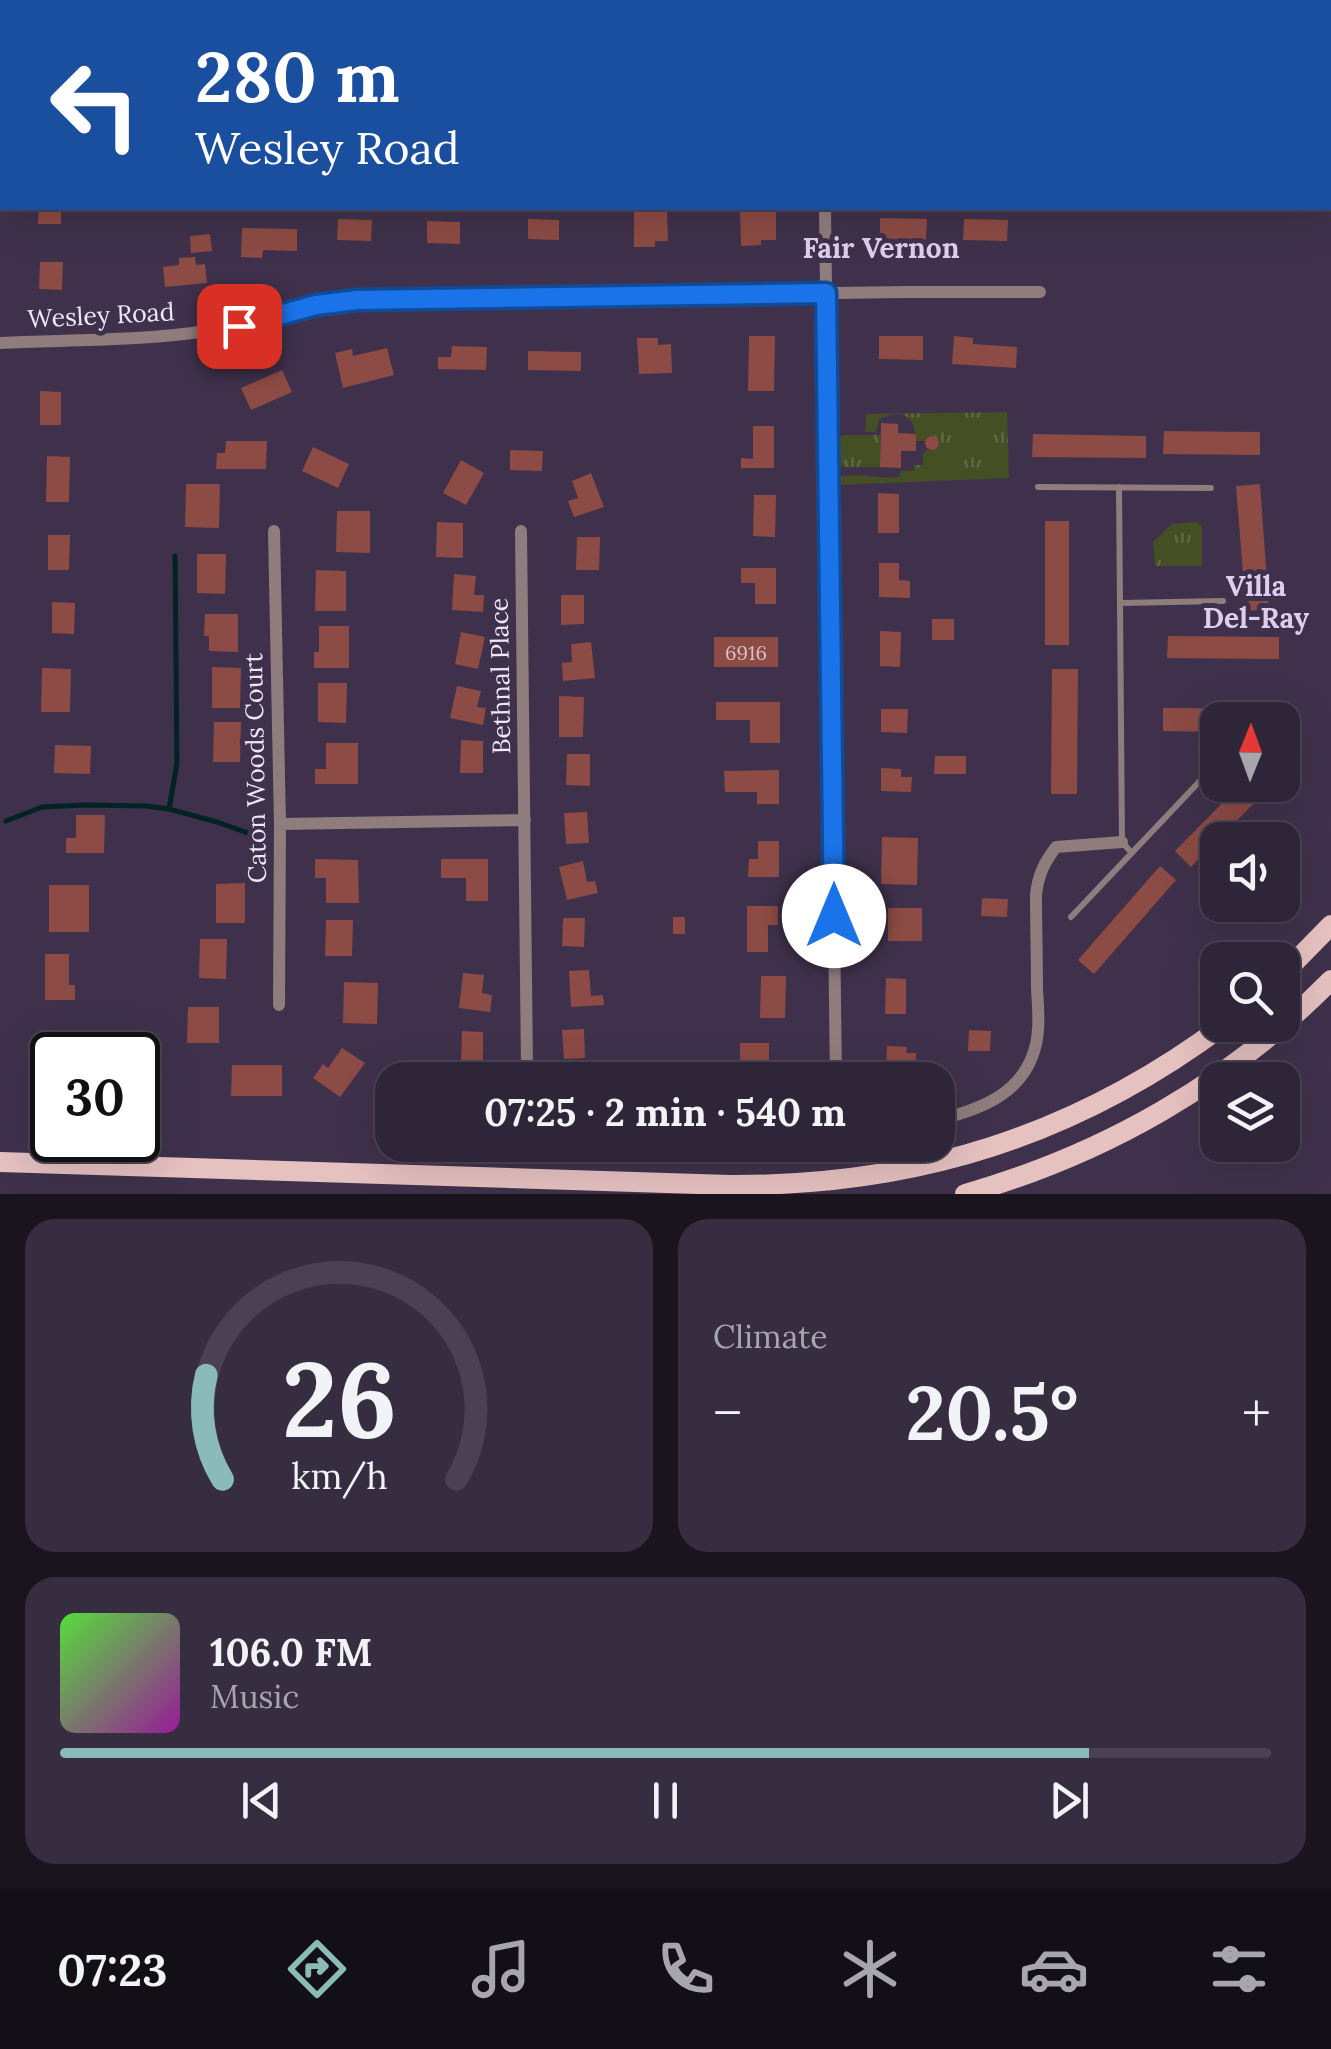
<!DOCTYPE html>
<html lang="en">
<head>
<meta charset="utf-8">
<style>
	body { margin:0; font-family:Lora,serif; background:#372d40; color:#f1f3f6; height:100vh; display:flex; flex-direction:column; font-size:38px; white-space:nowrap }
	* { box-sizing:border-box; margin:0 }
	p { font-size:32px; color:#a7a5ae }
	.icon { flex:none; width:55px; height:55px; fill:none; stroke:currentColor; stroke-width:2; stroke-linecap:round; stroke-linejoin:round }
	.map { position:relative; height:1194px; overflow:hidden }
	.sheet { display:flex; flex-direction:column; gap:25px; padding:25px; background:#1a141f; flex:1 }
	.sheet>* { flex:none }
	.banner { position:absolute; left:0px; top:0px; width:1332px; height:210px; box-shadow:0 10px 40px #0002,0 0 0 2px #4a4253; background:#1a4fa0; color:#fff; overflow:hidden }
	.needle { width:65px; rotate:1deg }
	.controls { position:absolute; left:1200px; top:702px; display:grid; gap:20px }
	.controls a { display:grid; place-items:center; width:100px; height:100px; border-radius:20px; background:#2f2538; box-shadow:0 10px 40px #0002,0 0 0 2px #4a4253; font-size:50px }
	.speed { position:absolute; left:30px; top:1032px; display:flex; gap:20px; font-size:50px; font-weight:700; text-align:center }
	.speed>* { display:grid; place-content:center; width:130px; height:130px; border-radius:50%; background:#2f2538; box-shadow:0 10px 40px #0002,0 0 0 2px #4a4253; line-height:1 }
	.speed .limit { border:5px solid #111; border-radius:15px; background:#fff; color:#111 }
	.pin { position:absolute; display:grid; place-items:center; width:85px; height:85px; color:#fff; margin:-42px; border-radius:20px; box-shadow:0 5px 15px #0006 }
	.me { position:absolute; width:110px; margin:-55px; rotate:0deg; stroke-linejoin:round; filter:drop-shadow(0 0 8px #0008) }
	.turn { display:flex; align-items:center; gap:35px; height:210px; padding:0 30px; font-size:45px }
	.turn .icon { width:130px; height:130px; stroke-width:2.5 }
	.turn b { display:block; font-size:70px; line-height:85px }
	.big { font-size:75px; font-weight:800; line-height:1.1 }
	.sheet .tile { flex:1; display:flex; flex-direction:column; justify-content:center; gap:15px; min-width:0; padding:0 35px; border-radius:30px; background:#372d40 }
	.sheet .dial { align-items:center; gap:0 }
	.dial svg { height:260px; overflow:visible; fill:none; stroke:#4a4253; stroke-width:7; stroke-linecap:round; text-anchor:middle }
	.dial text { fill:#f1f3f6; stroke:none }
	.song { display:flex; align-items:center; gap:30px }
	.cover { width:120px; height:120px; border-radius:15px; background:linear-gradient(135deg,hsl(110 70% 55%),hsl(300 70% 35%)) }
	.played { height:10px; border-radius:5px; background:linear-gradient(90deg,#8bbbb9 85%,#4a4253 85%) }
	.keys { display:flex; justify-content:space-around; direction:ltr }
	.heat { display:flex; justify-content:space-between; align-items:center; font-size:55px; direction:ltr }
	.sheet .tiles { flex:1; display:grid; gap:25px; grid-template-columns:1fr 1fr }
	.tile:last-child { grid-column:span 2 }
	.trip { position:absolute; left:375px; top:1062px; width:580px; height:100px; border-radius:30px; background:#2f2538; box-shadow:0 10px 40px #0002,0 0 0 2px #4a4253; font-weight:800; line-height:100px; text-align:center }
	.dock { display:flex; height:160px; justify-content:space-around; align-items:center; background:#130f16; color:#a7a5ae }
	.dock .icon { width:70px; height:70px }
	.dock .current { color:#8bbbb9 }
	.dock b { font-size:45px; color:#f1f3f6 }
	.map>svg:first-child { display:block }
	.grass { fill:url(#grass-tufts) }
	.forest { fill:url(#forest-crowns) }
	.lines { fill:none; stroke-linecap:round; stroke-linejoin:round }
	.stream { stroke:#032224; stroke-width:5 }
	.building { fill:#8c4b44 }
	.service { stroke:#8e7d7c; stroke-width:6 }
	.minor { stroke:#8e7d7c; stroke-width:12 }
	.primary { stroke:#e5c1c0; stroke-width:20 }
	.route-casing { stroke:#114b97; stroke-width:25 }
	.route { stroke:#1a73e8; stroke-width:18 }
	.labels { text-anchor:middle; dominant-baseline:central; stroke-width:10; stroke-linejoin:round; paint-order:stroke }
	.number-label { font-size:20px; fill:#d6bfca }
	.street-label { font-size:25px; fill:#eee6f7; stroke:#3f314b }
	.neighbourhood-label { font-size:28px; font-weight:bold; fill:#decdee; stroke:#3f314b }
</style>
</head>
<body>
<div class="map">
<svg width="1331" height="1194" viewBox="0 0 1331 1194">
	<defs>
		<pattern id="grass-tufts" width="24" height="20" patternUnits="userSpaceOnUse" patternTransform="scale(2.5)"><rect width="24" height="20" fill="#444f23"/><path d="M3 7l-1-3M5 7V3M7 7l1-3M15 17l-1-3M17 17v-4M19 17l1-3" fill="none" stroke="#5f6844"/></pattern>
		<pattern id="forest-crowns" width="20" height="18" patternUnits="userSpaceOnUse" patternTransform="scale(2.5)"><rect width="20" height="18" fill="#444f23"/><path d="M2 6a3 3 0 1 1 6 0M12 15a3 3 0 1 1 6 0" fill="none" stroke="#5f6844"/></pattern>
	</defs>
	<rect width="100%" height="100%" fill="#3f314b"/>
	<!-- grass -->
	<path class="grass" d="M1007 412 1009 478 837 485V477C859 472 879 480 899 477L901 471H914V465H923V454L927 450H934L939 446V441L934 436H929L925 441H916C915 416 903 408 879 419L876 432H865L866 414Z
		M844 435H880V467H844L837 465V439Z
		M1196 522 1202 526V566H1155L1153 542 1172 524Z"/>
	<!-- forest -->
	<path class="forest" d="M0 0H145V2H2V28H1Z"/>
	<g class="lines">
		<!-- stream -->
		<path class="stream" d="M169 809 177 763 175 556
			M6 821 42 807 85 805 146 806 169 809 217 822 248 833"/>
	</g>
	<!-- building -->
	<path class="building" d="M39 208H61V224H38Z
		M740 210H776V240H761V245L741 246Z
		M634 212H667L668 241H655V247H634Z
		M880 218 927 219 926 240 880 239Z
		M338 219 372 220 371 241 337 240Z
		M528 219 559 220V240L528 239Z
		M964 219 1008 220 1007 241 963 240Z
		M427 221 460 222V244L427 243Z
		M242 228 297 229V251L263 250 262 258 241 257Z
		M210 234 212 251 191 253 190 236Z
		M195 257 196 265 205 264 207 283 165 287 163 267 179 265V258Z
		M40 262H63L62 290 39 289Z
		M749 336H775L774 391H748Z
		M879 336H923V360L879 359Z
		M954 336 973 338V344L1017 347 1016 368 952 364Z
		M637 338H658V345L671 344 672 373 639 374Z
		M452 346 487 347 486 370 438 369V357H451Z
		M387 348 394 375 343 388 335 353 352 349 353 356Z
		M528 351 581 352V371L528 370Z
		M282 370 292 392 251 410 241 388Z
		M40 391 61 392V425H40Z
		M881 423 898 424V433L916 434V451H901V468L880 467Z
		M753 426H774V468H741V458L753 459Z
		M1164 431 1260 432V455L1163 454Z
		M1033 434 1146 436V458L1032 457Z
		M925 443a7 7 0 1 1 14 0a7 7 0 1 1-14 0Z
		M226 441H267L266 469H216L217 453H225Z
		M313 447 349 464 338 488 302 471Z
		M510 450 543 451 542 471 510 470Z
		M47 456 70 457 69 502H46Z
		M461 460 484 473 466 505 443 493Z
		M591 473 604 507 574 517 568 501 578 498 572 481Z
		M186 484H220L219 528 185 527Z
		M1260 484 1269 609 1246 611 1236 486Z
		M878 493 899 494V533H878Z
		M754 495H776L775 537 753 536Z
		M337 511H370V553L336 552Z
		M1045 521H1069V645H1045Z
		M437 522 463 523V558L436 557Z
		M48 535H70L69 570H48Z
		M577 537H600L599 570H576Z
		M197 554H226L225 594 197 593Z
		M879 563H899V580L910 581V598L879 597Z
		M741 568H776V604H755V583H741Z
		M316 570 346 571V611H315Z
		M454 574 476 576 474 595H484L483 612 452 610Z
		M561 595H584V624L561 625Z
		M52 602 75 603 74 634 52 633Z
		M205 614H238V652L209 651V636H204Z
		M932 619H954V640H932Z
		M319 626H349V668H314V652H319Z
		M880 631 901 632 900 667 880 666Z
		M461 632 485 637 478 669 455 664Z
		M1168 636 1279 637V659L1167 658Z
		M714 637H778V667H714Z
		M591 642 595 678 563 681 562 663 572 662 571 644Z
		M212 667 241 668 240 708H212Z
		M42 668 71 669 70 712H41Z
		M1052 669H1078L1077 794H1051Z
		M318 683H347L346 723 318 722Z
		M457 686 481 691 477 707 486 708 483 725 450 718Z
		M559 696 584 697 583 737H559Z
		M716 702H780V743H750V720H716Z
		M1163 708 1291 709V733L1282 732V720H1218V732L1163 731Z
		M881 709H908L907 733 881 732Z
		M214 722H241L240 762H213Z
		M461 740 483 741V773H460Z
		M326 743H358V784H315V769H326Z
		M55 745 91 746 90 774 54 773Z
		M567 754H590V786L566 785Z
		M935 756H966V774H934Z
		M881 768 901 769V777H912L911 792 881 791Z
		M779 770V804H757V792H725L724 771Z
		M1240 785H1272L1191 867 1175 851Z
		M587 812 589 843 566 844 564 813Z
		M76 815H105L104 853H66V838H76Z
		M882 837 918 838 917 885 881 884Z
		M758 841H779V877H748L749 859H758Z
		M315 859 358 860 359 903H326V878H315Z
		M441 859H488V901H466V878H441Z
		M583 861 587 882 595 881 598 893 567 900 559 867Z
		M1160 866 1176 880 1094 974 1078 960Z
		M245 883V923H216V884Z
		M49 885H89V932H49Z
		M982 898 1008 899 1007 917 981 916Z
		M747 906H778V925H768V952H747Z
		M888 908H922V941H888Z
		M673 917H685V934H673Z
		M563 918H585L584 947 562 946Z
		M326 920H353L352 956H325Z
		M200 939H227L226 979 199 978Z
		M45 954H69V985H75V1000H45Z
		M589 970 591 996 603 995 604 1005 571 1007 569 971Z
		M463 973 484 975 482 993 492 995 490 1012 459 1008Z
		M761 976H786L785 1018H760Z
		M886 978 906 979V1014H885Z
		M344 982 378 983 377 1024 343 1023Z
		M188 1007H219V1043H187Z
		M584 1029 585 1058 564 1059 562 1030Z
		M969 1030 991 1031 990 1051H968Z
		M462 1031 483 1032V1064H461Z
		M740 1043H769V1068L789 1069V1080H740Z
		M47 1044H66L65 1051H78V1055H52V1065H47Z
		M887 1046 907 1047 906 1053H916V1070H906L905 1076H886Z
		M342 1048 365 1063 340 1097 313 1078 323 1064 328 1068Z
		M232 1065H282V1096H231Z"/>
	<g class="lines">
		<!-- service -->
		<path class="service" d="M1038 487 1211 488
			M1119 487 1122 842 1131 852
			M1121 603 1223 601
			M1071 917 1218 762"/>
		<!-- minor -->
		<path class="minor" d="M1192 0V2
			M855 2V0
			M1020 2V0
			M825 208 836 1080
			M0 343C64 340 129 341 192 333 248 326 301 307 357 300L906 292H1040
			M274 531 280 824 279 1005
			M521 531 527 1067 529 1080
			M280 824 525 820
			M938 1120C982 1109 1025 1093 1036 1044 1040 1026 1038 1007 1037 989 1037 958 1036 926 1036 895 1038 875 1044 863 1056 847L1122 842"/>
		<!-- primary -->
		<path class="primary" d="M1282 975 1331 925
			M0 1162 730 1185C916 1186 1075 1136 1224 1025
			M965 1194C1103 1155 1230 1083 1331 980"/>
	</g>
	<g class="lines">
		<defs>
			<path id="route" d="M239 326 316 305 357 300 826 293 834 916"/>
		</defs>
		<!-- route casing -->
		<use href="#route" class="route-casing"/>
		<!-- route -->
		<use href="#route" class="route"/>
	</g>
	<g class="labels">
		<!-- number labels -->
		<g class="number-label">
			<text x="746" y="652">6916</text>
		</g>
		<!-- street labels -->
		<g class="street-label">
			<text transform="translate(101 315) rotate(-3)">Wesley Road</text>
			<text transform="translate(500 676) rotate(-91)">Bethnal Place</text>
			<text transform="translate(255 768) rotate(-91)">Caton Woods Court</text>
		</g>
		<!-- neighbourhood labels -->
		<g class="neighbourhood-label">
			<text x="881" y="248">Fair Vernon</text>
			<text x="1256" y="586">Villa<tspan x="1256" dy="32">Del-Ray</tspan></text>
		</g>
	</g>
</svg>
<div class="controls">
<a><svg class="needle" viewBox="-14 -14 28 28"><path d="M0-13l5 13h-10z" fill="#e53935"/><path d="M0 13l5-13h-10z" fill="#a7a5ae"/></svg></a>
<a><svg class="icon" aria-label="sound" viewBox="0 0 24 24"><path d="M4 9h4l5-4v14l-5-4H4zM17 9q2 3 0 6"/></svg></a>
<a><svg class="icon" aria-label="search" viewBox="0 0 24 24"><circle cx="10" cy="10" r="6"/><path d="M15 15l6 6"/></svg></a>
<a><svg class="icon" aria-label="layers" viewBox="0 0 24 24"><path d="M12 4l9 5-9 5-9-5zM3 14l9 5 9-5"/></svg></a>
</div>
<div class="speed"><div class="limit">30</div></div>
<div class="pin" style="left:239px;top:326px;background:#d93025"><svg class="icon" aria-label="arrive" viewBox="0 0 24 24"><path d="M6 21V4h12l-3 4 3 4H6"/></svg></div>
<svg class="me" style="left:834px;top:916px" viewBox="-20 -20 40 40"><circle r="19" fill="#fff"/><path d="M0-13L10 11 0 6-10 11z" fill="#1a73e8"/></svg>
<div class="trip">07:25 · 2 min · 540 m</div>
<div class="banner">
<div class="turn"><svg class="icon" aria-label="left" viewBox="0 0 24 24"><path d="M17 20v-9H6M10 6l-5 5 5 5"/></svg><div><b>280 m</b>Wesley Road</div></div>
</div>
</div>
<section class="sheet">
<div class="tiles">
<div class="tile dial"><svg viewBox="0 0 100 80">
<path d="M14 69A42 42 0 1 1 86 69"/>
<path d="M14 69A42 42 0 0 1 9 37" stroke="#8bbbb9"/>
<text x="50" y="56" font-size="32" font-weight="700">26</text>
<text x="50" y="72" font-size="11">km/h</text>
</svg></div>
<div class="tile"><p>Climate</p>
<div class="heat"><a>−</a><b class="big">20.5°</b><a>+</a></div>
</div>
<div class="tile">
<div class="song"><i class="cover"></i><div><b>106.0 FM</b><p>Music</p></div></div>
<div class="played"></div>
<div class="keys"><svg class="icon" aria-label="previous" viewBox="0 0 24 24"><path d="M18 5L8 12l10 7zM5 5v14"/></svg><svg class="icon" aria-label="pause" viewBox="0 0 24 24"><path d="M8 5v14M16 5v14"/></svg><svg class="icon" aria-label="next" viewBox="0 0 24 24"><path d="M6 5l10 7-10 7zM19 5v14"/></svg></div>
</div>
</div>
</section>
<nav class="dock">
<b>07:23</b>
<svg class="icon current" aria-label="directions" viewBox="0 0 24 24"><path d="M12 3l9 9-9 9-9-9zM9 14v-3h6M13 9l2 2-2 2"/></svg>
<svg class="icon" aria-label="music" viewBox="0 0 24 24"><path d="M9 18V5l10-2v13"/><circle cx="6" cy="18" r="3"/><circle cx="16" cy="16" r="3"/></svg>
<svg class="icon" aria-label="phone" viewBox="0 0 24 24"><path d="M5 4h4l2 5-3 2q2 4 5 5l2-3 5 2v4C11 20 4 13 5 4z"/></svg>
<svg class="icon" aria-label="climate" viewBox="0 0 24 24"><path d="M12 3v18M4 7l16 10M4 17L20 7"/></svg>
<svg class="icon" aria-label="car" viewBox="0 0 24 24"><path d="M5 17H2v-5l4-1 3-4h7l3 4 3 1v5h-3M9 17h6M6 11h13"/><circle cx="7" cy="17" r="2"/><circle cx="17" cy="17" r="2"/></svg>
<svg class="icon" aria-label="filters" viewBox="0 0 24 24"><path d="M4 7h16M4 17h16"/><circle cx="9" cy="7" r="2"/><circle cx="15" cy="17" r="2"/></svg>
</nav>
</body>
</html>
